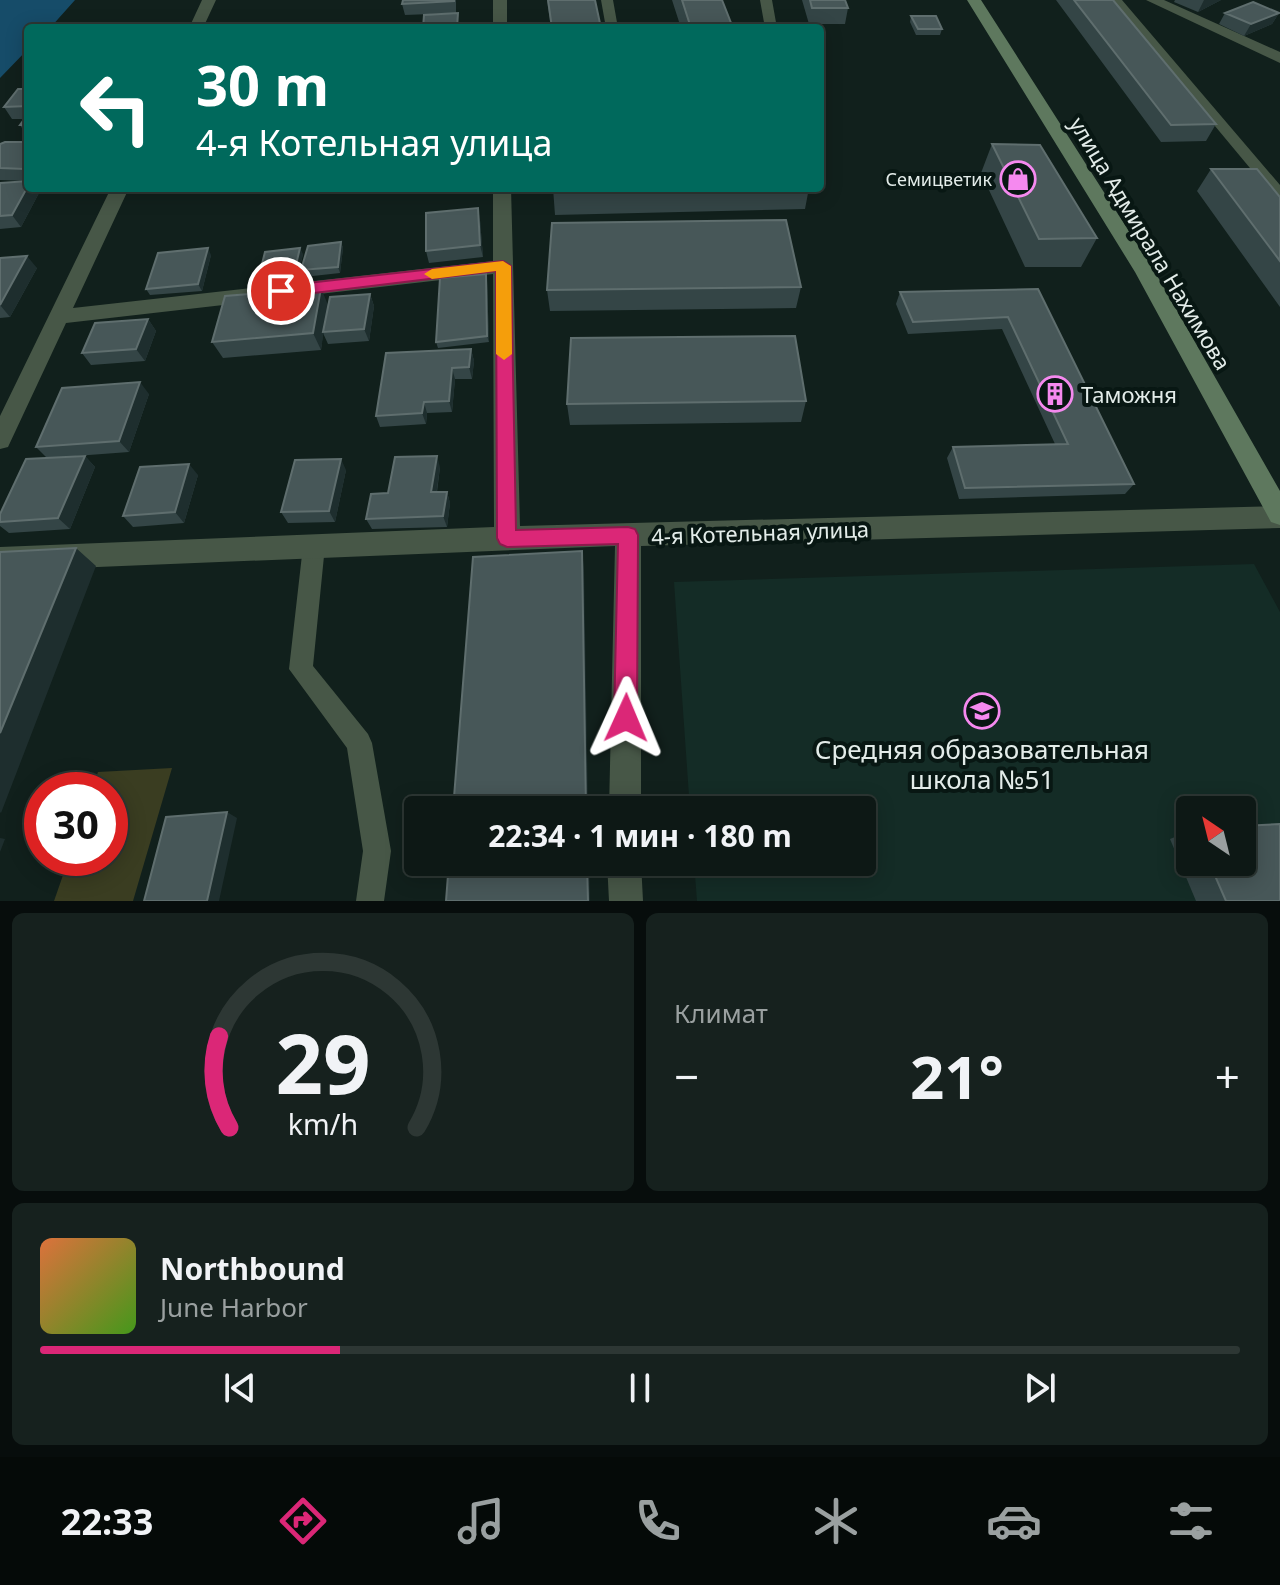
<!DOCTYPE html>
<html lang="ru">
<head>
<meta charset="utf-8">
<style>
	body { margin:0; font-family:"Noto Sans",sans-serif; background:#16211e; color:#f1f3f6; height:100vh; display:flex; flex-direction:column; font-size:30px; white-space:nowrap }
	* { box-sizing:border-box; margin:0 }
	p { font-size:26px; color:#9aa0a0 }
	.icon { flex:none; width:44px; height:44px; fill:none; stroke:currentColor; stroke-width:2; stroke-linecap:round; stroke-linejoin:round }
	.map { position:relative; height:901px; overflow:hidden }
	.drawer { display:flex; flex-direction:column; gap:12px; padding:12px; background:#070d0c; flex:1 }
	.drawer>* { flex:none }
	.top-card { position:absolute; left:24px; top:24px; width:800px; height:168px; border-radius:8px; box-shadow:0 4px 20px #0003,0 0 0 2px #2d3734; background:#00695c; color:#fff; overflow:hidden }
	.needle { width:52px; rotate:325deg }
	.tools { position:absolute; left:1176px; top:796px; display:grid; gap:16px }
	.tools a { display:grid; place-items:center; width:80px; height:80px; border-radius:8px; background:#0d1815; box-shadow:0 4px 20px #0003,0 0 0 2px #2d3734; font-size:40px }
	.speed { position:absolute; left:24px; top:772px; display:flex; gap:16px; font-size:40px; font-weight:700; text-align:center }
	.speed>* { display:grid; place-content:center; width:104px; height:104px; border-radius:50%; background:#0d1815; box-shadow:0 4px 20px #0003,0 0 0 2px #2d3734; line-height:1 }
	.speed .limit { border:12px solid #d22; background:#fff; color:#111 }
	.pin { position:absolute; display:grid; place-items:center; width:68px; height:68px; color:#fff; margin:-34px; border:4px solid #fff; border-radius:50%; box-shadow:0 2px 8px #0007 }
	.me { position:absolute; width:88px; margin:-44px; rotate:1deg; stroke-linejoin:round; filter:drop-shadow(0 0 6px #0008) }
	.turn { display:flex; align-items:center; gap:28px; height:168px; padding:0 40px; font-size:36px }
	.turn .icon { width:104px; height:104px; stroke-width:2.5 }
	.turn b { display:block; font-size:56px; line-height:68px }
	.big { font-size:60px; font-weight:700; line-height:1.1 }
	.drawer .widget { flex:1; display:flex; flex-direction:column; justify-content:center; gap:12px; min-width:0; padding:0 28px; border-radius:12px; background:#16211e }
	.drawer .dial { align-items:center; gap:0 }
	.dial svg { height:208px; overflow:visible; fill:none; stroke:#2d3734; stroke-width:7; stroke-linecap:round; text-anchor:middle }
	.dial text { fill:#f1f3f6; stroke:none }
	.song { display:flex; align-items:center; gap:24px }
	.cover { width:96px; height:96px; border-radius:12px; background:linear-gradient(135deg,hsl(20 70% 55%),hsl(100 70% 35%)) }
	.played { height:8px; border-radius:4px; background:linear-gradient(90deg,#db2777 25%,#2d3734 25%) }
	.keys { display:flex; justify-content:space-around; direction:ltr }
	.heat { display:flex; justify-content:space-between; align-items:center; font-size:44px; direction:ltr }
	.drawer .tiles { flex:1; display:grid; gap:12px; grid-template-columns:1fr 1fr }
	.widget:last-child { grid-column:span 2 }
	.trip { position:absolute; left:404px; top:796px; width:472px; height:80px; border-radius:8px; background:#0d1815; box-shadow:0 4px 20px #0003,0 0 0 2px #2d3734; font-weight:700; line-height:80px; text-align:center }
	.dock { display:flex; height:128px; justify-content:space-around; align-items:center; background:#050a08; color:#9aa0a0 }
	.dock .icon { width:56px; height:56px }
	.dock .selected { color:#db2777 }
	.dock b { font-size:36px; color:#f1f3f6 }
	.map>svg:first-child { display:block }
	.built { fill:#142c26; fill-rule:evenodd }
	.green { fill:#3a3d21 }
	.water { fill:#164c69 }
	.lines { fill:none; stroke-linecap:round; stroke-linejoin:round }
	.lane { fill:#475747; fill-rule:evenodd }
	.street { fill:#475747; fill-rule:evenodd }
	.secondary { fill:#5e785e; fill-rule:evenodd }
	.wall { fill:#344546 }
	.shaded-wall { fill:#1e2e2e }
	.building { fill:#475758; stroke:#5f6e6e; stroke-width:2 }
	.route { fill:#db2777; stroke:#8e194d; stroke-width:2 }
	.slow { fill:#f59e0b }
	.labels { text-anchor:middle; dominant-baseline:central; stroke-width:8; stroke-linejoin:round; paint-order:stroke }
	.far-poi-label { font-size:18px; fill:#e3ece9; stroke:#081713; text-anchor:end }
	.street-label { font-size:22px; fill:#e3ece9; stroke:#081713 }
	.poi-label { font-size:22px; fill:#e3ece9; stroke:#081713; text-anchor:start }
	.near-poi-label { font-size:26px; fill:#e3ece9; stroke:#081713 }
</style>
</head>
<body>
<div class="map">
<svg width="1280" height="901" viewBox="0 0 1280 901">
	<rect width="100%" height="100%" fill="#11201c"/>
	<!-- built -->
	<path class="built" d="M1254 564 1280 612V901H697L694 862H862V810H690L674 582ZM1190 810H1242V862H1190Z"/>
	<!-- green -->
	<path class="green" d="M172 768 133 901H54L69 858H110V790H92L98 772Z"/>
	<!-- water -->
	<path class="water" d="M0 0H75L50 28H28V49L0 78Z"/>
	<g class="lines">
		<!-- lane -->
		<path class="lane" d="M601 0H613L618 28H606Z
			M760 0H772L777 28H765Z
			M1110 0H1122L1280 185V200L1275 198Z
			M314 537 322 539 325 546 313 666 368 734 372 743 391 851 384 901H356L363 851 347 748 289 669 303 546 306 539Z"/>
		<!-- street -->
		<path class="street" d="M202 0H216L203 28H189Z
			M493 0H507V28H493Z
			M1146 0H1164L1280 52V63Z
			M111 188H129L73 308 493 261V188H511L520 526 1280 506V528L641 546V810H609L615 546 0 571V547L494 527 493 274 66 323 8 447 0 449V416Z
			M607 862H641L643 901H609Z"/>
		<!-- secondary -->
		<path class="secondary" d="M967 0H981L1155 272 1280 491V525L1271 522 1135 272Z"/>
	</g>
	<!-- wall -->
	<path class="wall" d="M456 0V13L405 15 402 4Z
		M547 0H595L601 28H551Z
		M672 0H722L733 28H681Z
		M802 0H845L848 8 845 24H809Z
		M1056 0H1113L1216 124 1206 141 1161 142Z
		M1175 0H1221L1198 12 1174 2Z
		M1225 13H1279L1272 24 1244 36 1219 24Z
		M911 16 942 29 940 35H916L910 22Z
		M28 89V137L20 125 25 119H12L4 107Z
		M28 142V181L0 180V144Z
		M992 144 1097 238 1081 267H1025L981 173Z
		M1211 169 1280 197V307L1197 191Z
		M0 183 28 188H36L39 193 21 227 0 229Z
		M553 188H809L805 209 555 215Z
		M480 220 483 257 429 263 426 251Z
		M341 242 343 248 340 273 304 277 301 270Z
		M303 254 297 279 262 282 259 276Z
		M211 255 202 291 150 295 146 289Z
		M0 258 37 268 10 317 0 318Z
		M487 280 489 342 438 348 436 342Z
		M801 287 796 308 550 311 547 290Z
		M1038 289 1134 484 1125 494 959 499 947 458 953 447 1055 444 1002 329 908 334 896 304 900 292Z
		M370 294 374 306 369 341 328 344 323 333 321 350 223 358 212 342 328 305Z
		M148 319 156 331 145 361 91 365 82 353Z
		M471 349 474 361 472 379H455L452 412 427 413 426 424 380 427 376 416Z
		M149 394 129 452 62 457 85 456 95 467 70 529 9 533 0 526V514L47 458 36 447Z
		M806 401 801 422 570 425 567 404Z
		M440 467 437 492H447L450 503 447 527 372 529 366 519 388 493Z
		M346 470 335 522 288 523 281 512Z
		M198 475 184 523 133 527 123 516Z
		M1190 831V862H1242L1280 901H1196L1170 839Z"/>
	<!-- shaded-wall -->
	<path class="shaded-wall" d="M1204 0H1221L1198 12Z
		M1279 13 1272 24 1244 36 1251 24Z
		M28 186V188H36L39 193 21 227 12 215Z
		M478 208 480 220 483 257 480 245Z
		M341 242 343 248 340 273 338 267Z
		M208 248 211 255 202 291 198 284Z
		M300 248 303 254 297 279 294 273Z
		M27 256 37 268 10 317 0 305Z
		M486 274 487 280 489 342 487 336Z
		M321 288 328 305 321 350 313 333Z
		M370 294 374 306 369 341 364 329Z
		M148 319 156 331 145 361 136 349Z
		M471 349 474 361 472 379 469 367Z
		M452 368 455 379 452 412 449 401Z
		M140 382 149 394 129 452 119 441Z
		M424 402 427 413 426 424 422 413Z
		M85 456 95 467 70 529 58 518Z
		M437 456 440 467 435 503 431 492Z
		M341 459 346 470 335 522 329 511Z
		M189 464 198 475 184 523 175 512Z
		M447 492 450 503 447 527 443 516Z
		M76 548 96 566 1 813 0 812V733Z
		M582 551 584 569 588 810H586Z
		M227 812 237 818 219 901H207Z
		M0 838 5 839 0 852Z
		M587 862H589L590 901H588Z"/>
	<!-- building -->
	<path class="building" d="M403 0H454V1L402 4Z
		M548 0H595L601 28H552Z
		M682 0H722L733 28H691Z
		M810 0H845L848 8H812Z
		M1074 0H1113L1216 124 1171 125Z
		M1253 2 1279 13 1251 24 1225 13Z
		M458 13 457 28H423L424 15Z
		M911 16H936L942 29H918Z
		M18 89H28V106L4 107Z
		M28 114V125H20Z
		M5 142H28V164L25 169 0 168V144Z
		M992 144 1040 145 1097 238 1039 239Z
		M1211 169H1257L1280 197V261Z
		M28 181V186L12 215 0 216V183Z
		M553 188H766L553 193Z
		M478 208 480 245 426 251V213Z
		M786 220 801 287 547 290 552 223Z
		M341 242 338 267 301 270 308 246Z
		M208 248 198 284 146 289 158 253Z
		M300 248 294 273 259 276 265 252Z
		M27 256 0 305V258Z
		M486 274 487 336 436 342 440 278Z
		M321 288 313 333 212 342 225 296Z
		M1038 289 1134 484 965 488 953 447 1068 444 1008 317 913 322 900 292Z
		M370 294 364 329 323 332 330 297Z
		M148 319 136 349 82 353 95 323Z
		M795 336 806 401 567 404 571 338Z
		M471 349 469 367 452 368 449 401 424 402 422 413 376 416 386 353Z
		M140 382 119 441 36 447 62 388Z
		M85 456 58 518 0 522V514L26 459Z
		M437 456 431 492H447L443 516 366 519 371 494 388 493 395 457Z
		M341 459 329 511 281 512 295 460Z
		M189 464 175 512 123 516 140 467Z
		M76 548 0 733V552Z
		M582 551 586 810H453L473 557Z
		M227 812 207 901H144L166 817Z
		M1280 824V901H1226L1209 862H1242V826Z
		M449 862H587L588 901H446Z"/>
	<!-- route -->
	<path class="route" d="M503 261 511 266 516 530 628 527 635 529 638 535 637 718 634 726 626 730 618 726 614 718 618 544 507 547 500 544 497 538 496 271 281 297 273 291 281 286Z"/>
	<!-- slow -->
	<path class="slow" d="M503 261 511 266 512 354 504 360 496 354V271L432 279 424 274 432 269Z"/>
	<!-- icons -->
	<defs>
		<symbol id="shop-ring" viewBox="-11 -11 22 22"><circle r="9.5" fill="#081713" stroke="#f589ef" stroke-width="1.5"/><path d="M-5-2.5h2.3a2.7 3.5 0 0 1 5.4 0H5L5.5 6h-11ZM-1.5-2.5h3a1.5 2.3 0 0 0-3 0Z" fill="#f589ef"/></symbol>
		<symbol id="building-ring" viewBox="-11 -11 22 22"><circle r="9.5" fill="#081713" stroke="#f589ef" stroke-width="1.5"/><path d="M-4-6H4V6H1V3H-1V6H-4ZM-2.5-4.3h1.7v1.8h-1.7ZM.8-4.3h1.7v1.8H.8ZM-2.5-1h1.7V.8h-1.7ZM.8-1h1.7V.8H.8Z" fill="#f589ef"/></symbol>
		<symbol id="school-ring" viewBox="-11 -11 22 22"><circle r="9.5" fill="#081713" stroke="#f589ef" stroke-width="1.5"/><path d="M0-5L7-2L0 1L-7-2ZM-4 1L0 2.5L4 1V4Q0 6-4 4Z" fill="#f589ef"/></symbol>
	</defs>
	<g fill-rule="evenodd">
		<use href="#shop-ring" x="998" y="159" width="40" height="40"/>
		<use href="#building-ring" x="1035" y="374" width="40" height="40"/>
		<use href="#school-ring" x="962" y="691" width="40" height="40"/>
	</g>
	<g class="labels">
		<!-- far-poi labels -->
		<g class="far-poi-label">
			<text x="992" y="179">Семицветик</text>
		</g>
		<!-- street labels -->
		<g class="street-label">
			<text transform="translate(1151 243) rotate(59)">улица Адмирала Нахимова</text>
			<text transform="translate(760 532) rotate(-2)">4-я Котельная улица</text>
		</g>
		<!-- poi labels -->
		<g class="poi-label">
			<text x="1081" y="394">Таможня</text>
		</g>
		<!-- near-poi labels -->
		<g class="near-poi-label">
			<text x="982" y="749">Средняя образовательная<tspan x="982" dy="30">школа №51</tspan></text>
		</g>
	</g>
</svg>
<div class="tools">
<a><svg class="needle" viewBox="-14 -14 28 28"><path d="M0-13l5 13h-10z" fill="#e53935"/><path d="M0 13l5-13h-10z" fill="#9aa0a0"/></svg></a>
</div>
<div class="speed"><div class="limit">30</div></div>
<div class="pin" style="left:281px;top:291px;background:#d93025"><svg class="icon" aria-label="arrive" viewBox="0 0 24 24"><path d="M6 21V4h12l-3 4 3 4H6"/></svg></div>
<svg class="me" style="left:626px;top:718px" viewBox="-20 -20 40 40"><path d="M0-17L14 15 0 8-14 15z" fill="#db2777" stroke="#fff" stroke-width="4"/></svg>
<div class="trip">22:34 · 1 мин · 180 m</div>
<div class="top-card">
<div class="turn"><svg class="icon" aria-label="left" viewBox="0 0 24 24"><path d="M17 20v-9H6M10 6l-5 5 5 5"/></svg><div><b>30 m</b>4-я Котельная улица</div></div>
</div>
</div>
<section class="drawer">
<div class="tiles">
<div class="widget dial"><svg viewBox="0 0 100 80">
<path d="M14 69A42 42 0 1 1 86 69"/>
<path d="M14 69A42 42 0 0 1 10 34" stroke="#db2777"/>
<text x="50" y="56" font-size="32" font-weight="700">29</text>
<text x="50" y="72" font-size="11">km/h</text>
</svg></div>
<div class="widget"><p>Климат</p>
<div class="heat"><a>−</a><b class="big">21°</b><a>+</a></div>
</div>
<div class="widget">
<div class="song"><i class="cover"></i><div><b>Northbound</b><p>June Harbor</p></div></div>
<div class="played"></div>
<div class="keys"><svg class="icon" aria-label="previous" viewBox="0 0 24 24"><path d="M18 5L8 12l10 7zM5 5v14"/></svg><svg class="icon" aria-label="pause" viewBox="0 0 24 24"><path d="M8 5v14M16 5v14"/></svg><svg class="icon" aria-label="next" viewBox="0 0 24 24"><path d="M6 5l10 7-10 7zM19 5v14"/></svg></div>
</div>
</div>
</section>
<nav class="dock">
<b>22:33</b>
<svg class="icon selected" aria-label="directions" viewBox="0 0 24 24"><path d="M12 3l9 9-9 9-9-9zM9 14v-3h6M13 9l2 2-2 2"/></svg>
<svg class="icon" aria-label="music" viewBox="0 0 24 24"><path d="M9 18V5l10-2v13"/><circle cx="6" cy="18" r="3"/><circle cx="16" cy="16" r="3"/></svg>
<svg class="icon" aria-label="phone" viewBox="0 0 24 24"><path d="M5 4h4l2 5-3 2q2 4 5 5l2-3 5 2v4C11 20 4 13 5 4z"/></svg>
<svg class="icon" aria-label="climate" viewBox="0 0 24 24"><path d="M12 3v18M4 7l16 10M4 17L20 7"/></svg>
<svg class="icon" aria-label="car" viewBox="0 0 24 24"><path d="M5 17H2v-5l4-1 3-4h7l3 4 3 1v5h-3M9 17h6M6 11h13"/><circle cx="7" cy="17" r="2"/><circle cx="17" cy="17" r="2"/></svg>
<svg class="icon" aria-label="filters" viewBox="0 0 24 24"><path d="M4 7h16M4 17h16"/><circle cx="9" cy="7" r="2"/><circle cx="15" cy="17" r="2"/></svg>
</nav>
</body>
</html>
